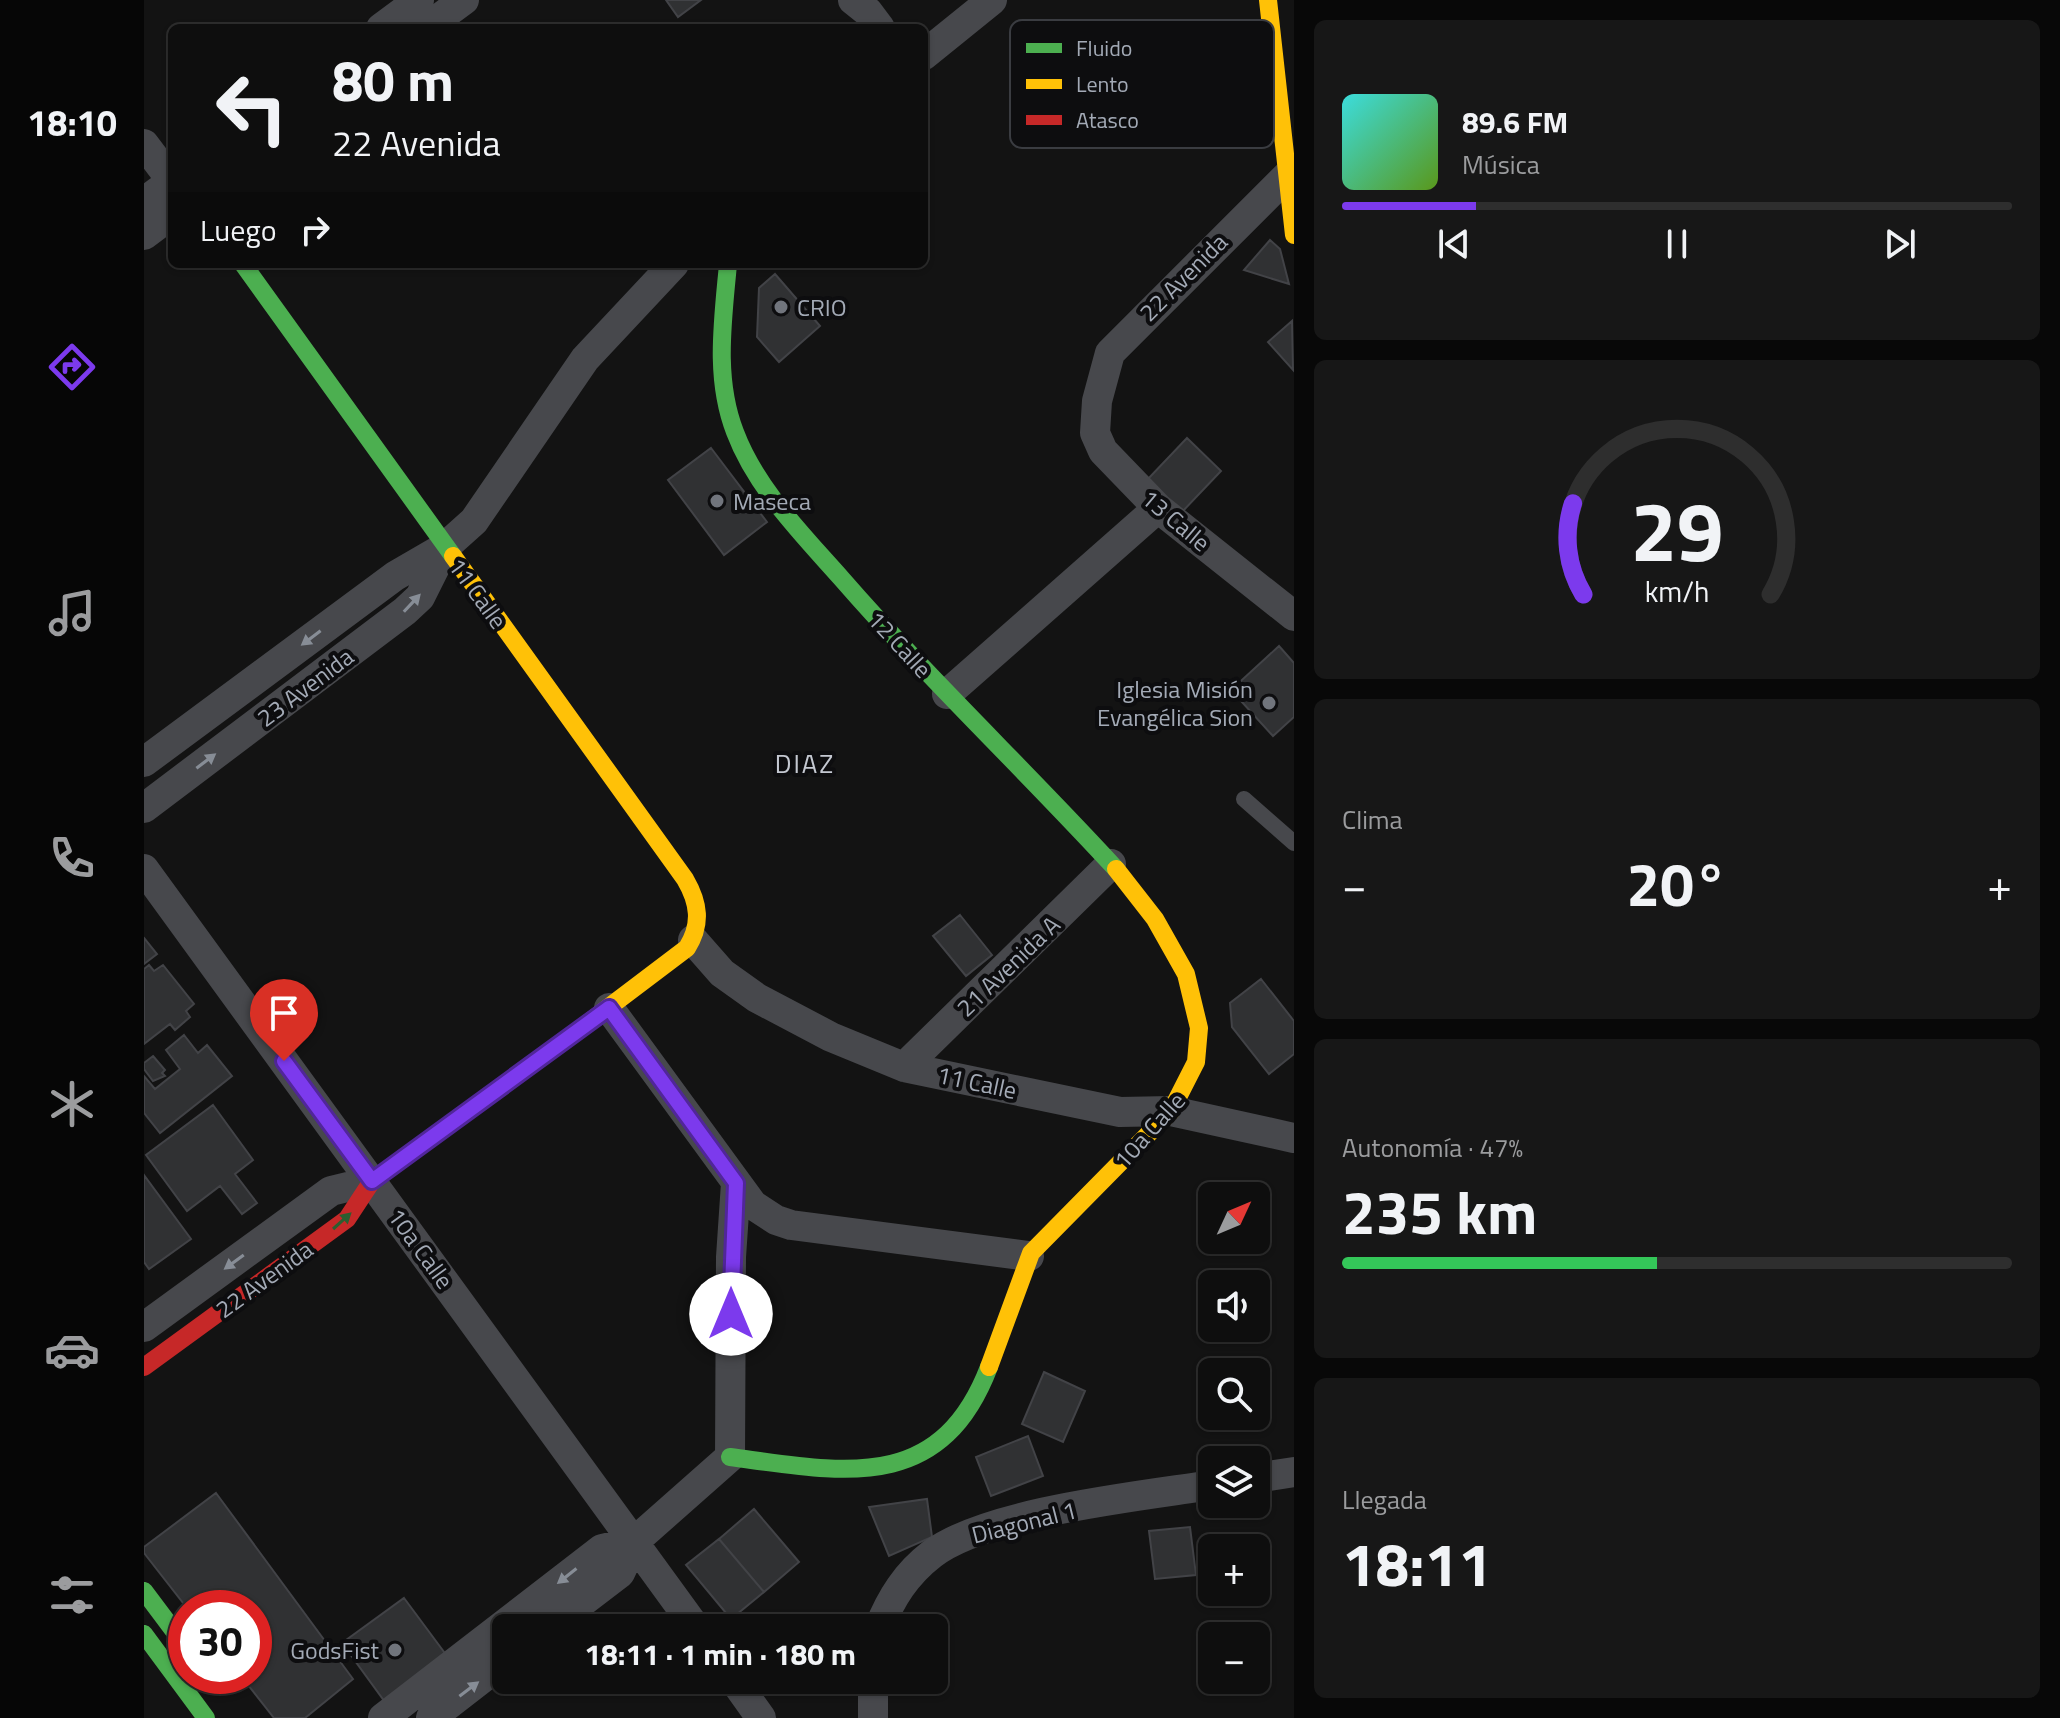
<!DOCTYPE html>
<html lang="es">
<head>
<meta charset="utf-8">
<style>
	body { margin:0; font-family:"Titillium Web",sans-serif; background:#171717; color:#f1f3f6; height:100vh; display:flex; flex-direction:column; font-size:30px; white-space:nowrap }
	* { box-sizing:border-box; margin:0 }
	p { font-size:26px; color:#9b9c9e }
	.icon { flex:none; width:44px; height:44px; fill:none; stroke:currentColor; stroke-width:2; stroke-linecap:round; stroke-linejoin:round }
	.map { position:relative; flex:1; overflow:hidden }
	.side { display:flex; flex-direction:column; gap:20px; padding:20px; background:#080808; width:766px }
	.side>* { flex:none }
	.guide { position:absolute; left:24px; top:24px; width:760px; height:244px; border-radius:12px; box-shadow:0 2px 6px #0004,0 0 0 2px #2e2e2e; background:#0e0e0e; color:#f1f3f6; overflow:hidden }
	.needle { width:52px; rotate:46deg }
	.controls { position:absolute; left:1054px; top:1182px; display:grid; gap:16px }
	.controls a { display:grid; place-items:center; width:72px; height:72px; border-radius:12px; background:#0e0e0e; box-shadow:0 2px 6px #0004,0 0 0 2px #2e2e2e; font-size:40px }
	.speed { position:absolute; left:24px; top:1590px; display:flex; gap:16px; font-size:40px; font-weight:700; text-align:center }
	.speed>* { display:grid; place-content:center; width:104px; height:104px; border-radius:50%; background:#0e0e0e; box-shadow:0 2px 6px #0004,0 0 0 2px #2e2e2e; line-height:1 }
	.speed .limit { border:12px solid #d22; background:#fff; color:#111 }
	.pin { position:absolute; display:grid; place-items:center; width:68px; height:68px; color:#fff; margin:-82px -34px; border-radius:50% 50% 50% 0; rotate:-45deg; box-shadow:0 0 8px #0007 }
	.pin .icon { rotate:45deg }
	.me { position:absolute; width:88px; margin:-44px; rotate:0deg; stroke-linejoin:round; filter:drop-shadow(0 0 6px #0008) }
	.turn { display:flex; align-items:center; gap:28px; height:168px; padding:0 32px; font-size:36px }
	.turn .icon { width:104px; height:104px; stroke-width:2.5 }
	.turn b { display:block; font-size:56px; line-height:68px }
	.then { display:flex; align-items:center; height:76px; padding:0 32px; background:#0003; gap:16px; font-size:30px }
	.big { font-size:60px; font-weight:700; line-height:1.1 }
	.side .card { flex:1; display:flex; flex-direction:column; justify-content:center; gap:12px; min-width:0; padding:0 28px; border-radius:12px; background:#171717 }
	.side .dial { align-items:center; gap:0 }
	.dial svg { height:208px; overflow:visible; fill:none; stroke:#2e2e2e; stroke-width:7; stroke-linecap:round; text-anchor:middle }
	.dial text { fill:#f1f3f6; stroke:none }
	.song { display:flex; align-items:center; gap:24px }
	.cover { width:96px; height:96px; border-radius:12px; background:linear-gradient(135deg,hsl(180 70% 55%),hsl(90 70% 35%)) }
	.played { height:8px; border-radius:4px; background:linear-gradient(90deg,#7c3aed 20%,#2e2e2e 20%) }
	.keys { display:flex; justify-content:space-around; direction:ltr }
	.heat { display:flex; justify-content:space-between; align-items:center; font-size:44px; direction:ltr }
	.charge { height:12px; border-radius:6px; background:linear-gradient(90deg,#34c759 47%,#2e2e2e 0) }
	.trip { position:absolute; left:348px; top:1614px; width:456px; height:80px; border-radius:12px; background:#0e0e0e; box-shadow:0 2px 6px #0004,0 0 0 2px #2e2e2e; font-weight:700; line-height:80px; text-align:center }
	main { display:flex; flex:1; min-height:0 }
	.menu { display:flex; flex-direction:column; width:144px; justify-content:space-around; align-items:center; background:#060606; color:#9b9c9e }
	.menu .icon { width:56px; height:56px }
	.menu .current { color:#7c3aed }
	.menu b { font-size:36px; color:#f1f3f6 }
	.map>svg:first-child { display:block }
	.building { fill:#303133; stroke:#424347; stroke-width:2 }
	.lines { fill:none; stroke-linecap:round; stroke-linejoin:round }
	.lane { stroke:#47484c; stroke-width:16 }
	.street { stroke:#47484c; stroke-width:30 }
	.fast { stroke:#4caf50; stroke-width:18 }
	.slow { stroke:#ffc107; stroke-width:18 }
	.jam { stroke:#c62828; stroke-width:18 }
	.oneway { fill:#878d96 }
	.oneway2 { fill:#2c5e30 }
	.route-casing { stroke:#51269a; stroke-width:20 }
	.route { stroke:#7c3aed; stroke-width:14 }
	.poi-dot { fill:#71757d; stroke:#0d0d0f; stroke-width:3 }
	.labels { text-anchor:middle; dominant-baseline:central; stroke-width:8; stroke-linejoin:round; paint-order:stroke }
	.street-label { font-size:24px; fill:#a3aab6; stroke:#0d0d0f }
	.poi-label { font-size:24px; fill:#a3aab6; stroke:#0d0d0f; text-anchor:start }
	.neighbourhood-label { font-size:26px; letter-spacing:2px; fill:#c4c8d1; stroke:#0d0d0f }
	.key { fill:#0d0d0f; stroke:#3a3c41; stroke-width:2 }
	.key-label { font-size:22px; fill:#a3aab6 }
</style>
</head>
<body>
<main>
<nav class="menu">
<b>18:10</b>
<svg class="icon current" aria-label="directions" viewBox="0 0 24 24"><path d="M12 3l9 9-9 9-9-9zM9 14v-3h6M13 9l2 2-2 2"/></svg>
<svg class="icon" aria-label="music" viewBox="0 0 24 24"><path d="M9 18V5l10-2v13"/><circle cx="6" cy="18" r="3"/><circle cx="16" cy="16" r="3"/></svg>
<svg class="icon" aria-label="phone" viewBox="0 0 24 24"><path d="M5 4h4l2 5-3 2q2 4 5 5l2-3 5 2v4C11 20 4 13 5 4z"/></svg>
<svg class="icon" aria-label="climate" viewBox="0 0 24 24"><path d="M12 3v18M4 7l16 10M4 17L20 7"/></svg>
<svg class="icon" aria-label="car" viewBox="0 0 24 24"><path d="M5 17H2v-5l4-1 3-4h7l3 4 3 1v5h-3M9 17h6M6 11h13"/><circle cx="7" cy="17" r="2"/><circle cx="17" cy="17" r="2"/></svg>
<svg class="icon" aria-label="filters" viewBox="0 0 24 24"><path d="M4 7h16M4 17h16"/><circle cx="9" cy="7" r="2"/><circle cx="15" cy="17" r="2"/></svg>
</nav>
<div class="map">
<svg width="1150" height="1718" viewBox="0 0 1150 1718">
	<rect width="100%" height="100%" fill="#131313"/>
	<!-- building -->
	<path class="building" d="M522 0H557L534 17Z
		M1126 240 1136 249 1145 284 1100 270Z
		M631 274 676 326 635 362 613 337 615 288Z
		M1148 321 1149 370 1124 342Z
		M1043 438 1077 471 1037 513 1003 480Z
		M567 448 623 522 580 555 524 480Z
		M1135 646 1150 663V717L1129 736 1087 690Z
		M816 915 848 955 822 976 789 936Z
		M0 938 13 954 0 964Z
		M5 965 10 971 19 965 50 1004 42 1011 46 1017 31 1030 26 1024 0 1044V969Z
		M1117 979 1150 1021V1054L1125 1074 1088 1027 1086 1003Z
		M40 1035 54 1053 63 1045 88 1076 16 1133 0 1113V1076L11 1089 36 1069 22 1050Z
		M9 1056 21 1070 18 1073 21 1076 9 1081 0 1069V1063Z
		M69 1105 109 1160 91 1174 113 1203 98 1214 76 1186 43 1211 2 1155Z
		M0 1175 47 1239 5 1269 0 1262Z
		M900 1372 941 1391 919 1442 878 1424Z
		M884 1436 899 1476 847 1496 832 1457Z
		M72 1493 209 1679 161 1718H130L97 1676H110V1608H43L0 1553V1547Z
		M783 1499 788 1537 745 1556 725 1507Z
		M610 1509 655 1562 620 1592 575 1539Z
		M1046 1527 1052 1575 1011 1579 1005 1531Z
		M575 1539 620 1592 587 1619 542 1565Z
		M260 1598 303 1656 241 1702 198 1643Z"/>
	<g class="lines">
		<!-- lane -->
		<path class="lane" d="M1100 799 1150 843"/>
		<!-- street -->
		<path class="street" d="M709 0 724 12 736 28
			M237 28 275 0
			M282 28 320 0
			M780 55 848 0
			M0 144 28 181
			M1150 169 966 353 953 401 951 433 959 451 1014 508 1150 616
			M0 202 28 181
			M0 235 28 214
			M803 694 1014 508
			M0 762 251 576 301 547 330 521 441 359 530 264
			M0 808 261 611 276 597 301 547
			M0 869 552 1628
			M549 940 578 973 613 998 687 1037 760 1067 976 1112 1027 1111 1150 1138
			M465 1008 609 1205 632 1220 647 1225 885 1256
			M760 1067 967 864
			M0 1327 187 1191 228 1181
			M1112 1478 1150 1472
			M404 1628 476 1573 491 1541 586 1457 587 1257 592 1183
			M735 1628C747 1598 762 1574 788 1554 843 1512 997 1496 1068 1485
			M590 1680 617 1718
			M239 1718 458 1549 491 1541
			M287 1718 362 1660
			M729 1718V1680"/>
		<!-- fast -->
		<path class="fast" d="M99 264 309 556
			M584 264C579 320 570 378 591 432 612 488 658 534 697 578 785 679 882 771 972 869
			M586 1457C698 1472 796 1495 845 1367
			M0 1591 42 1647
			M0 1634 62 1718"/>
		<!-- slow -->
		<path class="slow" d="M1124 0 1150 235
			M309 556 541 879C555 903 558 924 543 948L436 1029
			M845 1367 887 1253 1027 1111 1052 1062 1055 1028 1042 974 1011 919 972 869"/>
		<!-- jam -->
		<path class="jam" d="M0 1367 203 1219 228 1181 436 1029"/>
	</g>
	<!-- one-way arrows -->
	<defs><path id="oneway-solid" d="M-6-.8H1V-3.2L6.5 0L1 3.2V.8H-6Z" transform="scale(2)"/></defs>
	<g class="oneway">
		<use href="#oneway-solid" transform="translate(268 603) rotate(-47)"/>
		<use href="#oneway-solid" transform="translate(167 638) rotate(143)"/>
		<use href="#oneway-solid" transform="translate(62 761) rotate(-37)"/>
		<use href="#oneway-solid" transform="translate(90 1262) rotate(144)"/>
		<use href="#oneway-solid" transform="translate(423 1576) rotate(142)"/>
		<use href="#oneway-solid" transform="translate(325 1689) rotate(-37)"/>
	</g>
	<use class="oneway2" href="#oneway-solid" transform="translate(198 1221) rotate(-42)"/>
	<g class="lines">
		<defs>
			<path id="route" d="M140 1061 228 1181 465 1008 592 1183 587 1314"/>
		</defs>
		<!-- route casing -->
		<use href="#route" class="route-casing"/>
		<!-- route -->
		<use href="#route" class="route"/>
	</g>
	<!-- markers -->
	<g class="poi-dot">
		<circle cx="637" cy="307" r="8"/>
		<circle cx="573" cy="501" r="8"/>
		<circle cx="1125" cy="703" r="8"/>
		<circle cx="251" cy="1650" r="8"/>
	</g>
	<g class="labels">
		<!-- street labels -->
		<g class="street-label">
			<text transform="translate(1039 277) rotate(-45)">22 Avenida</text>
			<text transform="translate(1032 520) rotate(40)">13 Calle</text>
			<text transform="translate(334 593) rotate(54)">11 Calle</text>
			<text transform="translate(756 644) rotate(47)">12 Calle</text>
			<text transform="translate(161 687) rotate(-37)">23 Avenida</text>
			<text transform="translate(864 966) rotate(-44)">21 Avenida A</text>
			<text transform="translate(833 1082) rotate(12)">11 Calle</text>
			<text transform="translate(1005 1130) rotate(-48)">10a Calle</text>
			<text transform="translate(277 1248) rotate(54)">10a Calle</text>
			<text transform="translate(120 1279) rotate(-36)">22 Avenida</text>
			<text transform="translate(880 1522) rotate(-14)">Diagonal 1</text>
		</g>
		<!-- poi labels -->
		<g class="poi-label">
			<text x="653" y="307">CRIO</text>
			<text x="589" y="501">Maseca</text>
			<text x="1109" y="689" text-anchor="end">Iglesia Misión<tspan x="1109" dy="28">Evangélica Sion</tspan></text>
			<text x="235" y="1650" text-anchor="end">GodsFist</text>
		</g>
		<!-- neighbourhood labels -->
		<g class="neighbourhood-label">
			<text x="661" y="763">DIAZ</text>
		</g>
	</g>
	<!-- legend -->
	<rect x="866" y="20" width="264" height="128" rx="12" class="key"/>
	<rect x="882" y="43" width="36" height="10" fill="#4caf50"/>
	<rect x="882" y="79" width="36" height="10" fill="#ffc107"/>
	<rect x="882" y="115" width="36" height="10" fill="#c62828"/>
	<g class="key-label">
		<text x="932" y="56">Fluido</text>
		<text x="932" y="92">Lento</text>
		<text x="932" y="128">Atasco</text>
	</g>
</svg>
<div class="controls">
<a><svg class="needle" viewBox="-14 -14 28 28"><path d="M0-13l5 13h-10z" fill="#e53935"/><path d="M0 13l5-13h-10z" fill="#9b9c9e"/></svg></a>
<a><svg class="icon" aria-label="sound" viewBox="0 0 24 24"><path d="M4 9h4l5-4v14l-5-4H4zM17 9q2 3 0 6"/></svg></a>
<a><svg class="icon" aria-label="search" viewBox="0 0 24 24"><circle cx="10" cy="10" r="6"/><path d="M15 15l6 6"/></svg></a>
<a><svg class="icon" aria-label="layers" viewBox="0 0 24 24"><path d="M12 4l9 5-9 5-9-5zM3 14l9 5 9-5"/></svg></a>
<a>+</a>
<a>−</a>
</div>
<div class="speed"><div class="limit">30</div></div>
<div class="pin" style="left:140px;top:1061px;background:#d93025"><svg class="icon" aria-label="arrive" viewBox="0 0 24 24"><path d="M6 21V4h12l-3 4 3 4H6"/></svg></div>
<svg class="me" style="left:587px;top:1314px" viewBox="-20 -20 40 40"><circle r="19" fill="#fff"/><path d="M0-13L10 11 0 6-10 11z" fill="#7c3aed"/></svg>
<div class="trip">18:11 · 1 min · 180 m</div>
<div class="guide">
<div class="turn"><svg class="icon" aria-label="left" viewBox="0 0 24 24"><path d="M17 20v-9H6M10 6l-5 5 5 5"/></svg><div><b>80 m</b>22 Avenida</div></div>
<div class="then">Luego<svg class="icon" aria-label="right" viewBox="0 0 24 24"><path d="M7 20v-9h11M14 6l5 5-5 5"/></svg></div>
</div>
</div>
<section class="side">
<div class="card">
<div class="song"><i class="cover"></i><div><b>89.6 FM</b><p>Música</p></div></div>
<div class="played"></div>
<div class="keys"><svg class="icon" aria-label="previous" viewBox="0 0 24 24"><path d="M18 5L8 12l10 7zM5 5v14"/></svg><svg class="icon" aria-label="pause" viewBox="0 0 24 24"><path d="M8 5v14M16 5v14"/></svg><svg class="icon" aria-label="next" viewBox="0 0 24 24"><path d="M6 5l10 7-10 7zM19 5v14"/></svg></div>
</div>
<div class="card dial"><svg viewBox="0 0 100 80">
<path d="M14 69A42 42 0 1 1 86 69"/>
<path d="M14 69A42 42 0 0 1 10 34" stroke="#7c3aed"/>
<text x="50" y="56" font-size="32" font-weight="700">29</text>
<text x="50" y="72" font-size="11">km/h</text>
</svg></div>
<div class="card"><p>Clima</p>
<div class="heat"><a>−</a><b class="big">20°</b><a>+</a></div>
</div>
<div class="card"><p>Autonomía · 47%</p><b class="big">235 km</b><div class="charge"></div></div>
<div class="card"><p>Llegada</p><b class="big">18:11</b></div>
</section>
</main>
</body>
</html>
